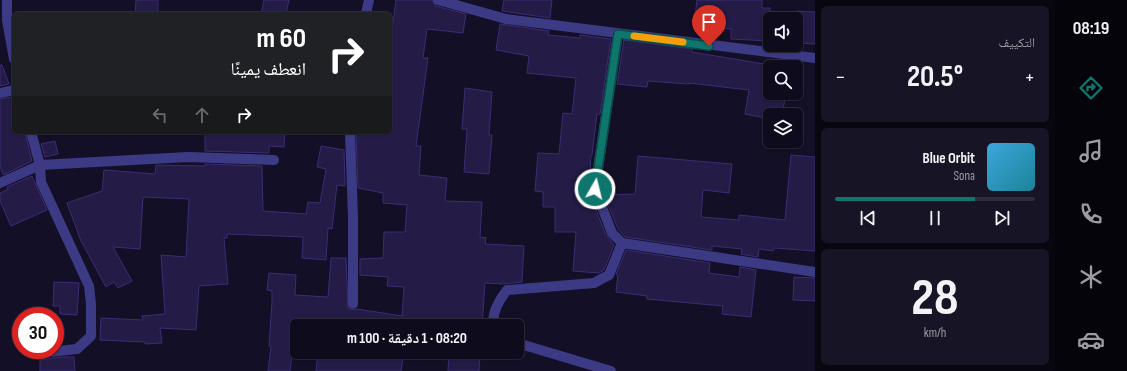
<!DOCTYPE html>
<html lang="ar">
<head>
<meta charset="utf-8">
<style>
	body { margin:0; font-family:"Sofia Sans Condensed","Noto Naskh Arabic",sans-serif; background:#171425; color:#f1f3f6; direction:rtl; height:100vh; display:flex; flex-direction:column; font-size:15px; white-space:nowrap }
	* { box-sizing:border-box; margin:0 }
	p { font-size:13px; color:#9b9ba3 }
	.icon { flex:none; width:22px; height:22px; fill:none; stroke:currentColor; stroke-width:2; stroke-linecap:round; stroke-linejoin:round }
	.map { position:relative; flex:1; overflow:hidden; direction:ltr }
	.drawer { display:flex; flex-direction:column; gap:6px; padding:6px; background:#08060f; width:240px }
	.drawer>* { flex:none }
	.guide { position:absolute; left:12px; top:12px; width:380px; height:122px; border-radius:6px; box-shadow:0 1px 3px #0004,0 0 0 1px #2e2b3b; direction:rtl; background:#202124; color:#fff; overflow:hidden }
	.buttons { position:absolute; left:763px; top:12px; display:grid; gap:8px }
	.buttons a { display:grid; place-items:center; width:40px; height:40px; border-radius:6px; background:#0e0b1c; box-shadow:0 1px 3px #0004,0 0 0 1px #2e2b3b; font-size:20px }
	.speed { position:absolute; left:12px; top:307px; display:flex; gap:8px; font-size:20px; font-weight:700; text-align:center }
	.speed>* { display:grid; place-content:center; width:52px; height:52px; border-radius:50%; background:#0e0b1c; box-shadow:0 1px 3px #0004,0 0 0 1px #2e2b3b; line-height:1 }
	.speed .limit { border:6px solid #d22; background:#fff; color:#111 }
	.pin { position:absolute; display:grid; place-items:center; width:34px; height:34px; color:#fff; margin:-41px -17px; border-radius:50% 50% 50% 0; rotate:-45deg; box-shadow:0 0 4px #0007 }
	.pin .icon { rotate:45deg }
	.me { position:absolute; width:44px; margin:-22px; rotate:8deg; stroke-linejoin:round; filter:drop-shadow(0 0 3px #0008) }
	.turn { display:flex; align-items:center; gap:14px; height:84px; padding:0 20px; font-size:18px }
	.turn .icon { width:52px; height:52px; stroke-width:2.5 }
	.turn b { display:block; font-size:28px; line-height:34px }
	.lanes { display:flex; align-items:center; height:38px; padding:0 20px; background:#0003; justify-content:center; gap:20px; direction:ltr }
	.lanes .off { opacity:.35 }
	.big { font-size:30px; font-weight:700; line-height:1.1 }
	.drawer .widget { flex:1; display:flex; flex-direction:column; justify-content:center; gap:6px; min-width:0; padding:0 14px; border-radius:6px; background:#171425 }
	.drawer .dial { align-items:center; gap:0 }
	.dial b { font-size:52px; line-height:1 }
	.song { display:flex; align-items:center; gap:12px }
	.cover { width:48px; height:48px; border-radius:6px; background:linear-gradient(135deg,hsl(200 70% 55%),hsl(190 70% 35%)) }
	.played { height:4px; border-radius:2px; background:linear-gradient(90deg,#0f766e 70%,#2e2b3b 70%) }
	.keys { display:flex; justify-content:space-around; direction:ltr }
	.heat { display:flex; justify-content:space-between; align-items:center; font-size:22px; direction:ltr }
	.trip { position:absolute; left:290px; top:319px; width:234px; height:40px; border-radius:6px; background:#0e0b1c; box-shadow:0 1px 3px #0004,0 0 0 1px #2e2b3b; font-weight:700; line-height:40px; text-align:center; direction:rtl }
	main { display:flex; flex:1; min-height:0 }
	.tab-bar { display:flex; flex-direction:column; width:72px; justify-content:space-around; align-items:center; background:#06040b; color:#9b9ba3 }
	.tab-bar .icon { width:28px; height:28px }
	.tab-bar .current { color:#0f766e }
	.tab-bar b { font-size:18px; color:#f1f3f6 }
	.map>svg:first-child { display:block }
	.building { fill:#241b47; stroke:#3b2d73 }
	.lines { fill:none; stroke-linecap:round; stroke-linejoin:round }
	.street { stroke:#3d3a85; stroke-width:10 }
	.route-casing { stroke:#0a4d48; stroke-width:10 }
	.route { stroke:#0f766e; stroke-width:7 }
	.slow { stroke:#f59e0b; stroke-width:7 }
</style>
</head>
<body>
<main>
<nav class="tab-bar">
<b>08:19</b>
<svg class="icon current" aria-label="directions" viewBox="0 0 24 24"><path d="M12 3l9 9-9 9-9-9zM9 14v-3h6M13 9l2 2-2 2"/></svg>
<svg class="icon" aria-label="music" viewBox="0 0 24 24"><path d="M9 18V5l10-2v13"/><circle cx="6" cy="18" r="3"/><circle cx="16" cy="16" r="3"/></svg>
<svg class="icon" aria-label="phone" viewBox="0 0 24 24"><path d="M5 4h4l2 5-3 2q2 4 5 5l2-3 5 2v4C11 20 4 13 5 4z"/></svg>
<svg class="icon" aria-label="climate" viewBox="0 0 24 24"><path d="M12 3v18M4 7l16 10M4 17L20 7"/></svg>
<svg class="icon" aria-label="car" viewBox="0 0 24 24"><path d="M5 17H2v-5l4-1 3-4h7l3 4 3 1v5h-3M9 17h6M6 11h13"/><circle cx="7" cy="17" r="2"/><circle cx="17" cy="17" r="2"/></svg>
</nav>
<section class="drawer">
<div class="widget"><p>التكييف</p>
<div class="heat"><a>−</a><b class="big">20.5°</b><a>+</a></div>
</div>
<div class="widget">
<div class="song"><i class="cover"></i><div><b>Blue Orbit</b><p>Sona</p></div></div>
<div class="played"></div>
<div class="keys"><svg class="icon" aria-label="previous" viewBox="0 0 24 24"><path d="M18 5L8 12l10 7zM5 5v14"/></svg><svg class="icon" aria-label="pause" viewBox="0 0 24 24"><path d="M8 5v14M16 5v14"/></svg><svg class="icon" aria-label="next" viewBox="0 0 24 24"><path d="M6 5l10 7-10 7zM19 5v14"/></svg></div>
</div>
<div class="widget dial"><b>28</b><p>km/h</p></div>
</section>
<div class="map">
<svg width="815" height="371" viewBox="0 0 815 371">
	<rect width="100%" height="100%" fill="#130f26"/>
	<!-- building -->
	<path class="building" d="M136 0H158V14H135Z
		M264 0H289L286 14H261Z
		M396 0H432L436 6 466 14 463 33 427 29 423 58H428L416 146H421L419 175 447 178 445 201 482 202 480 237 486 238 485 244 524 246 522 282 504 284 485 283 482 326H332L303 324 302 326H297V354H292L290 371H268L271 346H269L272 302V291L267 290 269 273 296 275 295 295 328 297 331 258H346L348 308 353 310 357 309 402 316 404 287 387 286 388 277 360 275V259L383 258 384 232H405L407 205 383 203V193L358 188 356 132H390V44Z
		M504 0H552L550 18 502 11Z
		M697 0H762V8H770V41L731 39V29L694 25Z
		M796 11 815 12V44L796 43Z
		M500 24 549 31 548 35 580 38V35L611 39 600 114H597L592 155H591L589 188 588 195H590L606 235 614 245 604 270 599 273 573 271 576 232H555V207H543V192L535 191 538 153 559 154 563 113 572 114 576 78 527 73 529 56 496 50Z
		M624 40 692 49V52L770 65V93H786L782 115H770V119L745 114 749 90 689 83V84L648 81 647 87 617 84Z
		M0 65H2L9 84 0 86Z
		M465 88 492 92 489 135H492L489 174 464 172 467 129H462Z
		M13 97 14 132H25L32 161 3 175 0 166V99Z
		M205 132H285L284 147 269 146V153L205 151Z
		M55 141 58 154 45 157 41 144Z
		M321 146 344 150 345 186 337 185 332 229 328 228 326 260 302 258 303 237 227 234V238H224L228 284 199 286 196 330 160 328 162 343 145 344V342L100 340 101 318 143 320 142 316 165 314 161 255 186 257 189 199 143 197 140 249 113 247 132 281 118 288 114 282 106 287 81 241 67 203 102 191 104 170 155 174 156 165 205 166V164L262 166 263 211 306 214 308 202 320 203 326 169 317 167Z
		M791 155 815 157V251L774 248 773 251 759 249 758 257 741 254 742 249 712 246V250L625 237 618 229 604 195 635 194 638 156 732 164 729 193 703 190 701 217 739 220V215L785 220Z
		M32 176 47 210 11 226 0 201V193L8 189 7 187Z
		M626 250 710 263 709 273 739 277 740 267 756 270 751 317 722 314 723 306 647 299V296L616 292 618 275 616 274Z
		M794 277 815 278V301L793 300Z
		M54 282 79 283 77 315 60 314V306H53Z
		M318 352H404L401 371H316Z
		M449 352H480L479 371H448Z
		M61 357H74L75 371H40V360Z"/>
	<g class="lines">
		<!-- street -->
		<path class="street" d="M7 0V20L14 59
			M438 0 506 19 815 58
			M366 14 369 0
			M618 34 595 189 612 233 622 243 815 272
			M0 93 14 90
			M31 132 40 165 41 182 89 286 91 304V336L77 349 32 354
			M350 132 353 217V304
			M0 183 40 165 188 157 274 160
			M494 326C491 314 500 299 507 290L594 283 609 275 622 243
			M517 343 611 371"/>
	</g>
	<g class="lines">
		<defs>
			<path id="route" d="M595 189 618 34 709 46"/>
		</defs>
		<!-- route casing -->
		<use href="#route" class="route-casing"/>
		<!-- route -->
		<use href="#route" class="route"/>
		<!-- slow -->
		<path class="slow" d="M634 36 683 42"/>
	</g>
</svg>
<div class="buttons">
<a><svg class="icon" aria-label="sound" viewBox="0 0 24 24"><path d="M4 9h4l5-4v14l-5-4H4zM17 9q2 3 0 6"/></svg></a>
<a><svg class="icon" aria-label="search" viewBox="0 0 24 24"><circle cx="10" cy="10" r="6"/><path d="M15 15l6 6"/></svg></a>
<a><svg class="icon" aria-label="layers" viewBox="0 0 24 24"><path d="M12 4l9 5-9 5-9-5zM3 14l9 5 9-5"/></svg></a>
</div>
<div class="speed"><div class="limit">30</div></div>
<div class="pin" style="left:709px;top:46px;background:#d93025"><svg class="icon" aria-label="arrive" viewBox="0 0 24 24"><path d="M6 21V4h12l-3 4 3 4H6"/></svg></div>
<svg class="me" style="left:595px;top:189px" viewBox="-20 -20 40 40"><circle r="17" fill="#0f766e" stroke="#fff" stroke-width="3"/><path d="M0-11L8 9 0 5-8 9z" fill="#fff"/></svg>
<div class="trip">08:20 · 1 دقيقة · 100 m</div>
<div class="guide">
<div class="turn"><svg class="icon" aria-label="right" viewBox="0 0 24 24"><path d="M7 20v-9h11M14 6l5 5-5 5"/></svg><div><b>60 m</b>انعطف يمينًا</div></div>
<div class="lanes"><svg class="icon off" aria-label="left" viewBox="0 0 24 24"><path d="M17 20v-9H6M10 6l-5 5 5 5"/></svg><svg class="icon off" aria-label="ahead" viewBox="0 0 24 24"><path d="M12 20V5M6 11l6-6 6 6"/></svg><svg class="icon" aria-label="right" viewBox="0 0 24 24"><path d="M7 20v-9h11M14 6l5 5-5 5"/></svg></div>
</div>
</div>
</main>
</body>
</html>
